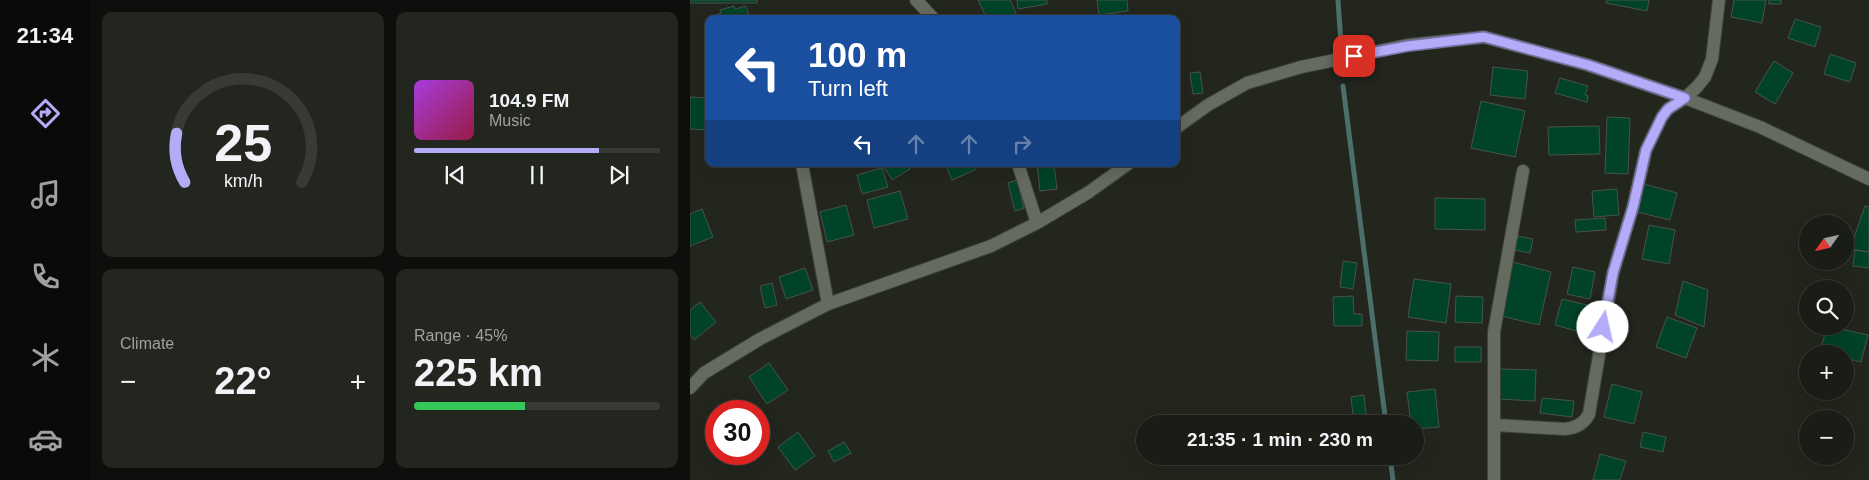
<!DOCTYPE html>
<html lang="en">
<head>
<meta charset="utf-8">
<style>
	body { margin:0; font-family:Helvetica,sans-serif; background:#23251f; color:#f1f3f6; height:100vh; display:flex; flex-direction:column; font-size:19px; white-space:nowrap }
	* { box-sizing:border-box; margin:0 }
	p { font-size:16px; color:#9fa1a1 }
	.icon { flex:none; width:28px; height:28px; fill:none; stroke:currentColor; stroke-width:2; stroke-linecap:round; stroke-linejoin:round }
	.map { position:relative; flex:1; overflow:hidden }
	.panel { display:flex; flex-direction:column; gap:12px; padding:12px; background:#0e0f0c; width:600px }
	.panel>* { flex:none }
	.banner { position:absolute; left:15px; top:15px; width:475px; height:152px; border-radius:10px; box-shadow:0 5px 20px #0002,0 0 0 1px #383a35; background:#1a4fa0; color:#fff; overflow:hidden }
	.needle { width:32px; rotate:236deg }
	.fabs { position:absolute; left:1109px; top:215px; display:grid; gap:10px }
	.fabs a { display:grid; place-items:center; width:55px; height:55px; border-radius:50%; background:#1a1c16; box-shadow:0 5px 20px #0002,0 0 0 1px #383a35; font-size:25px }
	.speed { position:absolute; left:15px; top:400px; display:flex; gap:10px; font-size:25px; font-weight:700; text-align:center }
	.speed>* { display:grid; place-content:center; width:65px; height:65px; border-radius:50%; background:#1a1c16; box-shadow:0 5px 20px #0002,0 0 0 1px #383a35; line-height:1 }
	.speed .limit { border:8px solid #d22; background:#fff; color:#111 }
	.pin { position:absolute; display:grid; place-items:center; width:42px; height:42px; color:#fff; margin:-21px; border-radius:10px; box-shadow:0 2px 8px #0006 }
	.me { position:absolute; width:55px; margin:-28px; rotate:10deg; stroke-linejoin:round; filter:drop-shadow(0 0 4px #0008) }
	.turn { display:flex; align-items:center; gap:18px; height:105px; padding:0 20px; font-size:22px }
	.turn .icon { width:65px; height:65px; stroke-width:2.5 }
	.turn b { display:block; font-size:35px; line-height:42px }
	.lanes { display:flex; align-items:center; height:48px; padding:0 20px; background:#0003; justify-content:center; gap:25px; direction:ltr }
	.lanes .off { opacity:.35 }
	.big { font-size:38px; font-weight:600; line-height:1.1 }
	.panel .tile { flex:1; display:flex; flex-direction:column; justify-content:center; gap:8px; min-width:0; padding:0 18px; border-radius:10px; background:#23251f }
	.panel .dial { align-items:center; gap:0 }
	.dial svg { height:130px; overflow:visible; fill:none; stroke:#383a35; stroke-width:7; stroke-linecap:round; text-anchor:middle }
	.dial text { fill:#f1f3f6; stroke:none }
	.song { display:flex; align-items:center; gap:15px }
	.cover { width:60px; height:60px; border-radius:8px; background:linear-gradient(135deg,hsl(280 70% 55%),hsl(340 70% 35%)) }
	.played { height:5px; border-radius:2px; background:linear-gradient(90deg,#b4acf9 75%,#383a35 75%) }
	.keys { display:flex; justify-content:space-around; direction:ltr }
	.heat { display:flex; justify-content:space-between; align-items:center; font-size:28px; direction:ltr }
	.charge { height:8px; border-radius:4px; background:linear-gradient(90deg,#34c759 45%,#383a35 0) }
	.panel .tiles { flex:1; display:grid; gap:12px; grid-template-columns:repeat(2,1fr) }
	.trip { position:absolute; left:446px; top:415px; width:288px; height:50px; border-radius:25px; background:#1a1c16; box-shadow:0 5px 20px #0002,0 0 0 1px #383a35; font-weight:600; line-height:50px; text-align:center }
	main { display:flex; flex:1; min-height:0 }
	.tabs { display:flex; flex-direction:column; width:90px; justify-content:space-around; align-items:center; background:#0a0b09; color:#9fa1a1 }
	.tabs .icon { width:35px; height:35px }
	.tabs .active { color:#b4acf9 }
	.tabs b { font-size:22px; color:#f1f3f6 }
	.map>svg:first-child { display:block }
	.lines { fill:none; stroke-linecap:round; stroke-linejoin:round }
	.stream { stroke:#4c6f6c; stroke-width:5 }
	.building { fill:#014328; stroke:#48534c }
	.street-casing { stroke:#40433c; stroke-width:14 }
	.street { stroke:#666b60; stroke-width:12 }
	.route-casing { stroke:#7570a2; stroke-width:12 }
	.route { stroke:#b4acf9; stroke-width:9 }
</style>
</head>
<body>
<main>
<nav class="tabs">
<b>21:34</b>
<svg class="icon active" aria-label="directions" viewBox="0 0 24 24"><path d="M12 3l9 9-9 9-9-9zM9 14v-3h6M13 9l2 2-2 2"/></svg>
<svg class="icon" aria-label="music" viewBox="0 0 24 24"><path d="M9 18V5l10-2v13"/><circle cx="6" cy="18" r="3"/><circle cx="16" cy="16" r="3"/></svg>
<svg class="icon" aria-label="phone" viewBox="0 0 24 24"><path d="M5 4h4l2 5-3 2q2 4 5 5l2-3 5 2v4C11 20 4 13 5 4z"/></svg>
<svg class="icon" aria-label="climate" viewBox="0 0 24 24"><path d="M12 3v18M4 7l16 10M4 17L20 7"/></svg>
<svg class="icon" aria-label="car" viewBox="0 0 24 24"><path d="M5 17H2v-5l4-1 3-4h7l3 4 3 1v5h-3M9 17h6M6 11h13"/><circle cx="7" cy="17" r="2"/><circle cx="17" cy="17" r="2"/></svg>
</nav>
<section class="panel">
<div class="tiles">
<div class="tile dial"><svg viewBox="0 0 100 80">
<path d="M14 69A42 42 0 1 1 86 69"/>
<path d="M14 69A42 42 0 0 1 9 39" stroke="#b4acf9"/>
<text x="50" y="56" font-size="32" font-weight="700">25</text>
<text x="50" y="72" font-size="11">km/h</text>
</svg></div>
<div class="tile">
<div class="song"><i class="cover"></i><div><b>104.9 FM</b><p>Music</p></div></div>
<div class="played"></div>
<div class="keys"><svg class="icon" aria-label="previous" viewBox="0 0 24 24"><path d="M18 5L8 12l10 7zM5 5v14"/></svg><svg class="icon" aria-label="pause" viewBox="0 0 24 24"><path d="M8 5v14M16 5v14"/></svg><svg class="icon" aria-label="next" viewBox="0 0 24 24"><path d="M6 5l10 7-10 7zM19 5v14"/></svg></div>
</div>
<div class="tile"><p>Climate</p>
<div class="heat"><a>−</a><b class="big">22°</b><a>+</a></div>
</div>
<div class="tile"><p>Range · 45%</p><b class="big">225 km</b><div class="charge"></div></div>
</div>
</section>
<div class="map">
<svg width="1179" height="480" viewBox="0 0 1179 480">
	<rect width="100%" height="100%" fill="#22261d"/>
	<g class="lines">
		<!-- stream -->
		<path class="stream" d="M648 0 651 44
			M653 86 696 424
			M700 457 703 480"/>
	</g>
	<!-- building -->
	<path class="building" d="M0 0H67V3H0Z
		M288 0H320L326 13 315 19H297Z
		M327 0H357V4L328 9Z
		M407 0H437L438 11 409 15Z
		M917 0H959L957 11 916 3Z
		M1044 0H1076L1072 23 1041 17Z
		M1079 0H1091V4H1079Z
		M44 6 45 9 56 6 60 19H21L20 17 31 13 30 10Z
		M360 14V19H342V17Z
		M1105 19 1131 27 1125 47 1098 38Z
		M1140 54 1166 63 1160 82 1134 74Z
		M1084 61 1103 73 1085 104 1065 92Z
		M803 67 838 71 835 99 800 95Z
		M510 72 513 93 503 94 500 73Z
		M870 78 898 86 895 95 898 96 897 102 865 93Z
		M0 97 19 98V130L0 129Z
		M791 101 835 111 825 157 781 148Z
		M917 117 940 118 938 174 915 173Z
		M909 126 910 154 859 155 858 127Z
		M192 164H217L220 169 202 180Z
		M255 164H283L285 170 262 180Z
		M347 164H364L367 189 350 191Z
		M192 168 198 187 172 194 167 175Z
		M327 180 334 208 325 211 318 183Z
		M954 184 987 193 980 220 947 212Z
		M927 189 929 215 904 217 902 191Z
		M210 191 218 219 184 228 177 200Z
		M745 198 795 199V230L745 229Z
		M156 205 164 235 137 242 130 212Z
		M1175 206 1179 207V252L1160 249Z
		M12 209 23 237 0 246V214Z
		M915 218 916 230 886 232 885 220Z
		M959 225 985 230 979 264 952 259Z
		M828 236 843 239 840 253 825 250Z
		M1165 250 1179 252V268L1163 266Z
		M653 261 667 263 663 289 650 287Z
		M823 262 861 272 849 325 811 316Z
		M883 267 905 272 900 299 877 294Z
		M115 268 123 290 96 299 89 277Z
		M724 279 761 284 756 323 718 317Z
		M993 281 1018 290 1014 327 985 315Z
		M82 283 87 305 75 308 70 286Z
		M663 296 664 314H672V326H644L643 297Z
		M766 296 793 297 792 323 765 322Z
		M872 299 897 305 890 332 865 325Z
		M10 302 26 322 4 340 0 334V310Z
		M977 317 1007 328 996 358 966 347Z
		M1137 326 1178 335 1171 362 1155 358V354L1130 352Z
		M717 331 749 332 748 361 716 360Z
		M765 347H791V362H765Z
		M79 363 98 390 77 404 59 377Z
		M809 369 846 370 845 401 808 399Z
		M922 384 952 392 944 424 914 417Z
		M745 389 749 427 725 429V424H721L717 392Z
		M674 395 677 424H664L661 397Z
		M852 398 884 401 882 417 850 413Z
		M56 404 61 411H45Z
		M108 432 125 456 105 470 88 447Z
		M953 432 976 437 973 452 950 447Z
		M154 442 161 453 144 462 138 451Z
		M910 454 936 461 930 480H903Z
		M686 456H719L720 462 687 463Z"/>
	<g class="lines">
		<defs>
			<path id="street" d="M226 0 244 19
				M486 128 518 105 557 83 611 67 718 45 794 37 898 65 995 98 1070 127 1179 179
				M112 164 138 304
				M328 164 347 223
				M0 388 14 373 70 339 138 304 301 246 347 223 399 192 438 164
				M804 425 875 429C886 428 894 424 899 414L923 273 943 207 956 150 972 117 978 109 995 98 1007 87 1015 77 1022 59 1029 0
				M804 480V332L833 171"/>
		</defs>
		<!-- street casing -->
		<use href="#street" class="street-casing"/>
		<!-- street -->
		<use href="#street" class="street"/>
	</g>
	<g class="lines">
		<defs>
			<path id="route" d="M664 56 718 46 794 37 898 65 995 98 978 109 972 117 956 150 943 207 923 273 913 327"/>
		</defs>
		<!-- route casing -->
		<use href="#route" class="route-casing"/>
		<!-- route -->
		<use href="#route" class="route"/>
	</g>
</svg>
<div class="fabs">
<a><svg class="needle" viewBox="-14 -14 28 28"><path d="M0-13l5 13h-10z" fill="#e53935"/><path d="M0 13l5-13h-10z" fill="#9fa1a1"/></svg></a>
<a><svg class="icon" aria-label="search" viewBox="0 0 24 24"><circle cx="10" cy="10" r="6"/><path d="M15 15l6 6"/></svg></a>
<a>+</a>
<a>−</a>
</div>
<div class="speed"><div class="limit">30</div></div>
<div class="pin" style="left:664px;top:56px;background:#d93025"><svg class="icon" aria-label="arrive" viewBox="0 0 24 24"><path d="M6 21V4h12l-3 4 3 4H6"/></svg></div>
<svg class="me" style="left:913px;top:327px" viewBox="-20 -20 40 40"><circle r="19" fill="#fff"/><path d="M0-13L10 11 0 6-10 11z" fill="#b4acf9"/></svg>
<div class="trip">21:35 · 1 min · 230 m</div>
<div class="banner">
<div class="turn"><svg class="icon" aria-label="left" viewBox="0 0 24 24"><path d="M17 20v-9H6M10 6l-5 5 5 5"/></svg><div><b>100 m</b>Turn left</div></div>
<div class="lanes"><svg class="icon" aria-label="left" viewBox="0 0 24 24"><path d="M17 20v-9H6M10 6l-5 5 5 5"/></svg><svg class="icon off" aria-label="ahead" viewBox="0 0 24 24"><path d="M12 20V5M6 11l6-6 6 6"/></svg><svg class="icon off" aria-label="ahead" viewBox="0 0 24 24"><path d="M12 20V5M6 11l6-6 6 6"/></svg><svg class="icon off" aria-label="right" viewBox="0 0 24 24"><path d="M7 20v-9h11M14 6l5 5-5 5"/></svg></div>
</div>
</div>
</main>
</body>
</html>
